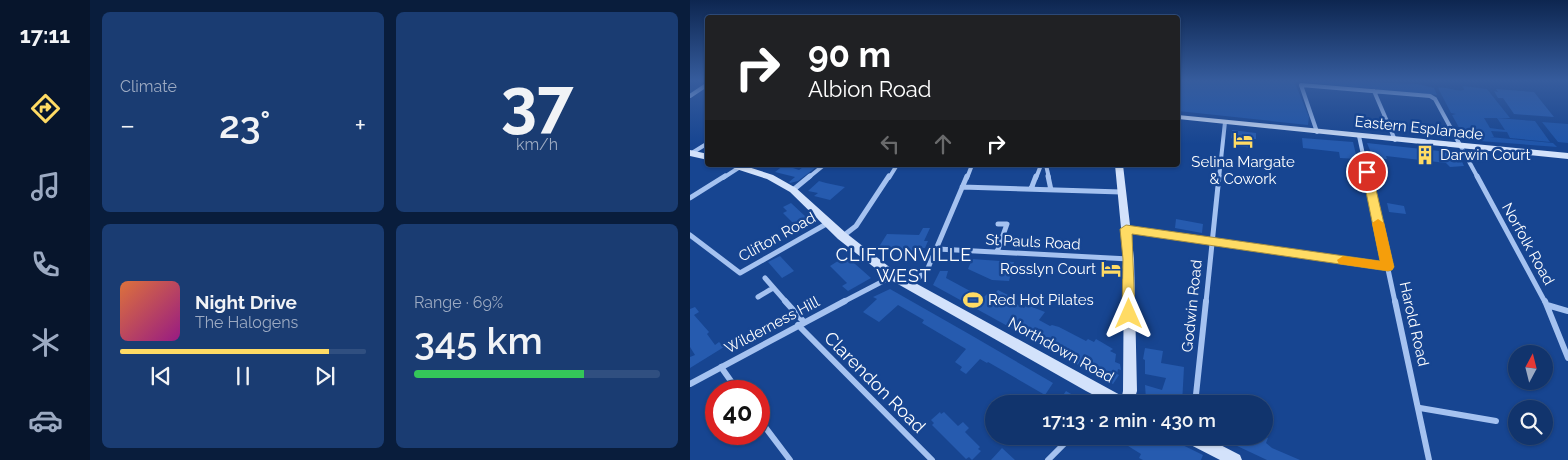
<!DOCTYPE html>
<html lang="en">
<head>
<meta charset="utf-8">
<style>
	body { margin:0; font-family:Raleway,sans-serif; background:#1a3c72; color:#f1f3f6; height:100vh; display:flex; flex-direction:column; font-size:19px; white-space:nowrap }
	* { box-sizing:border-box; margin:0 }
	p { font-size:16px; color:#9caac2 }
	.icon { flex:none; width:28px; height:28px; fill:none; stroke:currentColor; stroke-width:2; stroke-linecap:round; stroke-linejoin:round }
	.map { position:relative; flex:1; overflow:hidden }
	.panel { display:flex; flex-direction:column; gap:12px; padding:12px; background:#091d3c; width:600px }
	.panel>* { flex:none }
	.hud { position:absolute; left:15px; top:15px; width:475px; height:152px; border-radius:5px; box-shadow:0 1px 4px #0004,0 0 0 1px #304f80; background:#202124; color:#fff; overflow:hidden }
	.needle { width:32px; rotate:7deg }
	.buttons { position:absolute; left:818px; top:345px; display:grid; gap:10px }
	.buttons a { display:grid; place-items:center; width:45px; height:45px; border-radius:50%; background:#11346d; box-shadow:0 1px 4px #0004,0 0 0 1px #304f80; font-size:25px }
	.speed { position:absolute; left:15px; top:380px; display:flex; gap:10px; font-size:25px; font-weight:700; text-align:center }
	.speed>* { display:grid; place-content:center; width:65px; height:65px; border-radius:50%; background:#11346d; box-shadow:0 1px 4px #0004,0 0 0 1px #304f80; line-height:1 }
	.speed .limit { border:8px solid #d22; background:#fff; color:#111 }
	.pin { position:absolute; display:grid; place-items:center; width:42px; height:42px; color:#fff; margin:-21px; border:2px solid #fff; border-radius:50%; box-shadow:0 1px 5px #0007 }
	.me { position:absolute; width:55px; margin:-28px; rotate:0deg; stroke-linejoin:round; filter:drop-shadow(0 0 4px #0008) }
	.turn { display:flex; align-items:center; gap:18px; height:105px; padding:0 20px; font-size:22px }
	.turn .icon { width:65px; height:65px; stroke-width:2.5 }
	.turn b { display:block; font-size:35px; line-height:42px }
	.lanes { display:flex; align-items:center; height:48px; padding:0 20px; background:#0003; justify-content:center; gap:25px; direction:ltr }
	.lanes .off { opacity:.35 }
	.big { font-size:38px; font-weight:600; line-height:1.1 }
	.panel .card { flex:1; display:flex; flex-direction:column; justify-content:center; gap:8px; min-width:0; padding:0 18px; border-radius:8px; background:#1a3c72 }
	.panel .dial { align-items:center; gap:0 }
	.dial b { font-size:65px; line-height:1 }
	.song { display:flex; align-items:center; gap:15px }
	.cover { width:60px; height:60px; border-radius:8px; background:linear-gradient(135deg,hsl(20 70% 55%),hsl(310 70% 35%)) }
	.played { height:5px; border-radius:2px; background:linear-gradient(90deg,#ffdb64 85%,#304f80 85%) }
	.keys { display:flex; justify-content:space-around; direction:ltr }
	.heat { display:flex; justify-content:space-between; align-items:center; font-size:28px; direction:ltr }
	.charge { height:8px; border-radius:4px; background:linear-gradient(90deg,#34c759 69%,#304f80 0) }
	.panel .tiles { flex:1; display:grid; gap:12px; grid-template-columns:repeat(2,1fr) }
	.trip { position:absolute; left:295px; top:395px; width:288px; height:50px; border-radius:25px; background:#11346d; box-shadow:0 1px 4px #0004,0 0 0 1px #304f80; font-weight:600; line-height:50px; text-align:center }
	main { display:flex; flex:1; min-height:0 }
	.tabs { display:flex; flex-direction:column; width:90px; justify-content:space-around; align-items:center; background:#07152c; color:#9caac2 }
	.tabs .icon { width:35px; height:35px }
	.tabs .current { color:#ffdb64 }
	.tabs b { font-size:22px; color:#f1f3f6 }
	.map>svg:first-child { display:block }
	.green { fill:#2056aa }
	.building { fill:#265baf }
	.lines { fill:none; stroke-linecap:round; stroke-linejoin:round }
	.street-far2 { stroke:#a5c2f0; stroke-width:4 }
	.street-far1 { stroke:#a5c2f0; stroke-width:5 }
	.street { stroke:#a5c2f0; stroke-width:6 }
	.secondary { fill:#d3e2fb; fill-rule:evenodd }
	.route { fill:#ffdb64; stroke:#a68e41 }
	.slow { fill:#f59e0b }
	.labels { text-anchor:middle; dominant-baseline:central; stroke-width:5; stroke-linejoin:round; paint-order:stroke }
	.street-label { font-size:15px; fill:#fff; stroke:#174591 }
	.poi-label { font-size:15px; fill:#fff; stroke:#174591; text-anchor:start }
	.quarter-label { font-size:18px; letter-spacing:1px; fill:#fff; stroke:#174591 }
	.near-street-label { font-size:18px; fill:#fff; stroke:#174591 }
</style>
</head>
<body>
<main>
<nav class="tabs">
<b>17:11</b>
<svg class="icon current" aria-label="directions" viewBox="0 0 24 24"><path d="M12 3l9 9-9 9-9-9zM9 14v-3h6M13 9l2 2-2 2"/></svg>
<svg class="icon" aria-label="music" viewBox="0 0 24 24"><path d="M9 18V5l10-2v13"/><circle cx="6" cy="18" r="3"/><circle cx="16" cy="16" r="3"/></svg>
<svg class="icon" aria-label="phone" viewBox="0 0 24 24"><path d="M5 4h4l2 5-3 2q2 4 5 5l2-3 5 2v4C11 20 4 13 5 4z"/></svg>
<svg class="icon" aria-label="climate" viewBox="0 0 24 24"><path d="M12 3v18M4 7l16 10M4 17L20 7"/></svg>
<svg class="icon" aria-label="car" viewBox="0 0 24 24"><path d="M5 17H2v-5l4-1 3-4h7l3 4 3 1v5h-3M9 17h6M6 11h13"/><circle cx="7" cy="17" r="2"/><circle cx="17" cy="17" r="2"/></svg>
</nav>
<section class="panel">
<div class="tiles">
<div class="card"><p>Climate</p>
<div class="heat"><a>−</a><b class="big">23°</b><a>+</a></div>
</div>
<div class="card dial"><b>37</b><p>km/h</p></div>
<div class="card">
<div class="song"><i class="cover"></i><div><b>Night Drive</b><p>The Halogens</p></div></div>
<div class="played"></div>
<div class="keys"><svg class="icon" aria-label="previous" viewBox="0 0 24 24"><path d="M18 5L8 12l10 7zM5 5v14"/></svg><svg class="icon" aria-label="pause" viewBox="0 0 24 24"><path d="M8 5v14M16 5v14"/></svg><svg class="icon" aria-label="next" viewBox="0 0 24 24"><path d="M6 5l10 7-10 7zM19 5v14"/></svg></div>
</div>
<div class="card"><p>Range · 69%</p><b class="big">345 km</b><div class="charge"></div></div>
</div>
</section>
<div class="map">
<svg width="878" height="460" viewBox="0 0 878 460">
	<rect width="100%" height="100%" fill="#174591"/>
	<!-- green -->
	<path class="green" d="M488 80H607L605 83 619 117 618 125 488 111Z
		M610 80H658L675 82 728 84 744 88 747 95 610 82Z
		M773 86 797 89 820 118H794L800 128 815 130 807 118 845 121 860 142 820 138 817 132 801 131 804 137H800L863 143 867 147 776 140 762 115 766 114 761 113 748 88C757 86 765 92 774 90Z
		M852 122 878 124V143L868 142Z"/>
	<!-- building -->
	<path class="building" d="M806 89 844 92 864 117 824 114 813 98H808L804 91 808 92Z
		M542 130 566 133V139H563V148L547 146V141L541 138Z
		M612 138 663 142 667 159 650 158 649 152 613 148Z
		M677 143 768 153 774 166 760 167 756 163 696 156 697 159H691L692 161 684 160Z
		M94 165 109 170 116 165 125 168 108 181 100 183 99 182 105 177 85 172Z
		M129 181 136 183 155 187 140 200 124 196 128 193 118 191Z
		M101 203 116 217 124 224 105 234 100 228 105 225 93 213 97 211 93 207Z
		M697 203 714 206 716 214 699 212Z
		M486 219 513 224 512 233 485 228Z
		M233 228H240L234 241H238L235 248H227L225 252 187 250 197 234 229 235Z
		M90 256 104 271 92 278 78 262Z
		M156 256 181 278 158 291 152 286 157 283 140 266Z
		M282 259 324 262 319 281 302 280 278 269Z
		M250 271H258L256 278 293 298 297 294 302 296 308 290 318 295 315 298 334 308 337 305 355 312 349 320 360 326 362 325 369 327 396 341 398 339 404 342 406 339 413 343 423 349 420 351 426 354 425 362 430 364 431 370 428 369 427 374 429 375 423 384 243 285Z
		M200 289 279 334 363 383 355 395 298 362 297 363 290 359 276 374 270 370 272 367 265 362 276 349 232 323 234 320 208 305 189 322 173 312 187 299 183 297Z
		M5 307 9 312 4 315 19 332 17 334 25 345 29 342 34 347 0 368V357L5 355 0 347V309Z
		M455 348 473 351 471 363 494 367 492 404H465L456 399 455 385 472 390 476 378 455 374V360L453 359Z
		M376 391 398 404H367Z
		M250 412 251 414 254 412 268 426 273 422 279 428 275 432 290 447 288 449 291 451 282 460 279 457 276 459 242 425 244 423 241 420Z
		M422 436H474L513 455 511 460H453L449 458 451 454Z
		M526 436H574L578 438 576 443 582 448 610 460H577Z
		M312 448 325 460H301Z"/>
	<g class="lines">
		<!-- street-far2 -->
		<path class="street-far2" d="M684 91 705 140
			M0 96 18 84
			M627 132 611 85 740 96 745 99 788 178
			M669 136 678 178
			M0 154 18 143
			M356 165 359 178
			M33 178 53 165
			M118 178 134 165
			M199 178 207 165
			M277 178 282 165
			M346 178 351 165
			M529 178 535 122"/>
		<!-- street-far1 -->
		<path class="street-far1" d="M358 176 361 190
			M678 176 705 302
			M787 176 855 302
			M272 187 431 192
			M341 189 346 176
			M103 190 120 176
			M0 198 35 176
			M436 229 698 267
			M0 235 50 273 138 223
			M153 236 166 226 199 176
			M247 249 439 259
			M307 252 317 224H308
			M75 278 96 302
			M221 286 238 268 277 176
			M68 297 83 288
			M153 302 203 276
			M516 302 529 176"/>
		<!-- street -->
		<path class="street" d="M95 301 114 322
			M705 301 739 460
			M855 301 878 358
			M857 305 878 311
			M108 325 242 460
			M31 367 48 391
			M0 384 155 301
			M409 404 415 395
			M505 404 516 301
			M730 408 806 421
			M69 419 100 460
			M358 460 382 436"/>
		<!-- secondary -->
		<path class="secondary" d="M488 115 878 153V159L488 119Z
			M0 150 18 154V160L0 156Z
			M39 165H52L83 175 106 188 156 233 207 273 432 396 433 391 434 259 425 165H433L444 259 447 391 443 404H421L396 391 199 279 148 239 100 192 77 179 40 167Z
			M491 436H513L550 455 552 460H530L493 441Z"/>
	</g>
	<!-- sky -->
	<linearGradient id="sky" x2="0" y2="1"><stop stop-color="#0d2650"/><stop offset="0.56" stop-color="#365c9d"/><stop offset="1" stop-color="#365c9d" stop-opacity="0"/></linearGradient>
	<rect width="878" height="144" fill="url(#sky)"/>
	<!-- route -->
	<path class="route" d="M673 169H680L682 172 704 267 702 270 698 271 442 234 445 314 443 318H434L432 314 433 259 430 229 436 225 690 261 672 172Z"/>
	<!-- slow -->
	<path class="slow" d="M688 219 694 223 704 267 702 270 698 271 649 264 647 260 653 256 690 261 682 223Z"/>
	<!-- icons -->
	<defs>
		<symbol id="hotel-bare" viewBox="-9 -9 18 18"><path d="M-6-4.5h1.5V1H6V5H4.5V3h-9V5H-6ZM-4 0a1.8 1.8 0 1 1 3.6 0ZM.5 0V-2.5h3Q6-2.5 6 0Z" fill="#ffdb64" stroke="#174591" stroke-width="2.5" paint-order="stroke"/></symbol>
		<symbol id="building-bare" viewBox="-9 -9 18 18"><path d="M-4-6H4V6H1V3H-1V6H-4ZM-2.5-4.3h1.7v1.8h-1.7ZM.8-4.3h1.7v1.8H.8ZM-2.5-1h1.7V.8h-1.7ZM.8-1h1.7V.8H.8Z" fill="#ffdb64" stroke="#174591" stroke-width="2.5" paint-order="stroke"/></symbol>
		<symbol id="stadium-bare" viewBox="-9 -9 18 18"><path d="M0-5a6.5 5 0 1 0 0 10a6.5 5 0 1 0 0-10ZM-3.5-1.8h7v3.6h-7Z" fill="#ffdb64" stroke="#174591" stroke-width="2.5" paint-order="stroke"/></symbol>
	</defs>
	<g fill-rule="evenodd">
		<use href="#hotel-bare" x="539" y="126" width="28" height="28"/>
		<use href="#building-bare" x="721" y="141" width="28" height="28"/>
		<use href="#hotel-bare" x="407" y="255" width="28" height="28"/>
		<use href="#stadium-bare" x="269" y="286" width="28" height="28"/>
	</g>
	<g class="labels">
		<!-- street labels -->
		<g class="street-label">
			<text transform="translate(729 128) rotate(6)">Eastern Esplanade</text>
			<text transform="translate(87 237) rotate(-29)">Clifton Road</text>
			<text transform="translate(343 242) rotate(3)">St Pauls Road</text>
			<text transform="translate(838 244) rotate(61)">Norfolk Road</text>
			<text transform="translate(502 306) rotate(-84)">Godwin Road</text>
			<text transform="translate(724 324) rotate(77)">Harold Road</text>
			<text transform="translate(82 325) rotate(-28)">Wilderness Hill</text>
			<text transform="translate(371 350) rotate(29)">Northdown Road</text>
		</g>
		<!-- poi labels -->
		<g class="poi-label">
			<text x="750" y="155">Darwin Court</text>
			<text x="553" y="162" text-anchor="middle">Selina Margate<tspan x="553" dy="17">&amp; Cowork</tspan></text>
			<text x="406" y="269" text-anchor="end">Rosslyn Court</text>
			<text x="298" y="300">Red Hot Pilates</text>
		</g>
		<!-- quarter labels -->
		<g class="quarter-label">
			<text x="214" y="254">CLIFTONVILLE<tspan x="214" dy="21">WEST</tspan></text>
		</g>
		<!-- near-street labels -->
		<g class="near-street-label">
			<text transform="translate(185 382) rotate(45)">Clarendon Road</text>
		</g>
	</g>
</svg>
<div class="buttons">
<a><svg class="needle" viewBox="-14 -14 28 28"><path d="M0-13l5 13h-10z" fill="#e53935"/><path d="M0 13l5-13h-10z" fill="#9caac2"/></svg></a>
<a><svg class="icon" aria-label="search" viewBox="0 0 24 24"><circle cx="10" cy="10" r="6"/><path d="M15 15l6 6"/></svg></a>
</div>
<div class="speed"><div class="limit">40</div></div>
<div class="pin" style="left:677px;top:172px;background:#d93025"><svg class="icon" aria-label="arrive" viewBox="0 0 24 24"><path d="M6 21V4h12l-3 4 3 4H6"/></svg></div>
<svg class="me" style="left:439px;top:314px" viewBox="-20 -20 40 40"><path d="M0-17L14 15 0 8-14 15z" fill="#ffdb64" stroke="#fff" stroke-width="4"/></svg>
<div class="trip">17:13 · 2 min · 430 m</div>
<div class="hud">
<div class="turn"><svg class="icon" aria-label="right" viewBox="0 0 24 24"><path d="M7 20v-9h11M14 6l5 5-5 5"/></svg><div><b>90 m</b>Albion Road</div></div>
<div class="lanes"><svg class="icon off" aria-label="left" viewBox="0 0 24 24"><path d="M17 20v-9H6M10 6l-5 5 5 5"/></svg><svg class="icon off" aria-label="ahead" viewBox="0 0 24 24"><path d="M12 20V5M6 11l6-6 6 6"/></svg><svg class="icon" aria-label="right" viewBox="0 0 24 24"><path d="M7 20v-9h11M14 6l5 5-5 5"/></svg></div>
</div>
</div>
</main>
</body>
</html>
